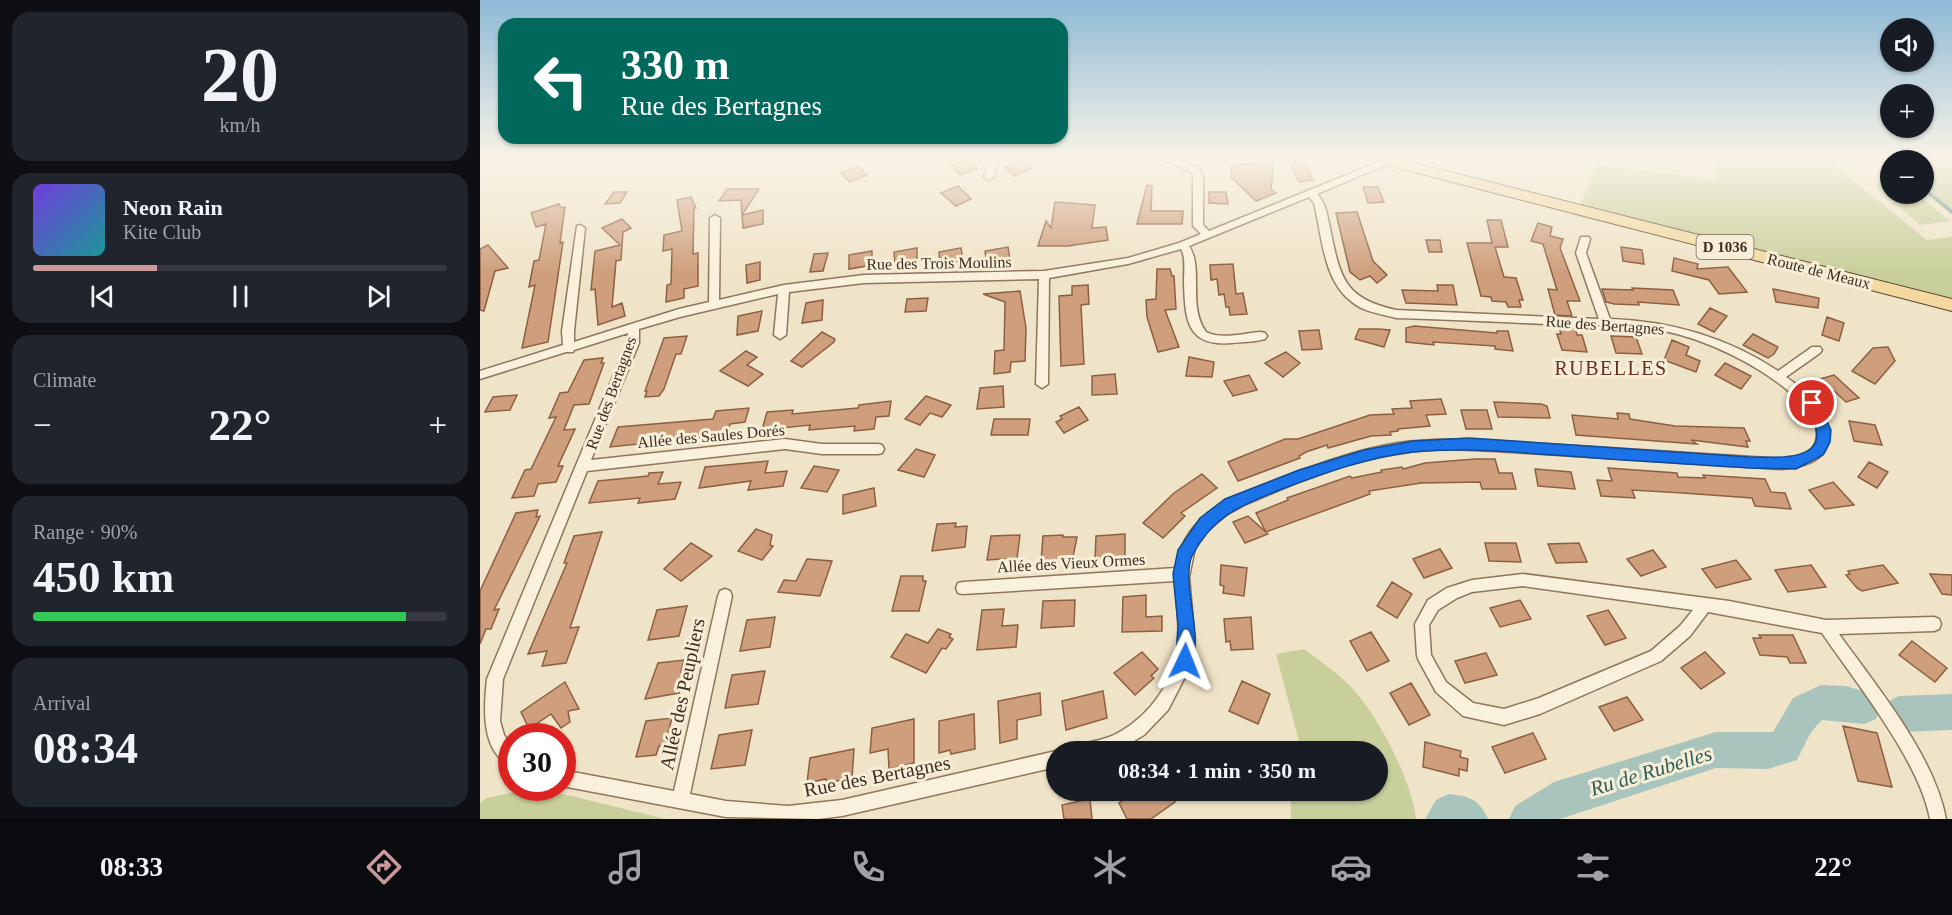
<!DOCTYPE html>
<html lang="en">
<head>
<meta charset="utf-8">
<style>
	body { margin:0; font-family:"Times New Roman",serif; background:#20242c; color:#f1f3f6; height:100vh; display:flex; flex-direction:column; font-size:22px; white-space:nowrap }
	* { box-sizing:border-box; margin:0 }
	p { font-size:20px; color:#9ea1a6 }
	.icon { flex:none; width:33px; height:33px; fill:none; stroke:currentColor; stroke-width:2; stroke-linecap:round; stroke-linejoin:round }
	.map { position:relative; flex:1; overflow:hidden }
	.drawer { display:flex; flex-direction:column; gap:12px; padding:12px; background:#0d0f14; width:480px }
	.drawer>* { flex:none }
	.top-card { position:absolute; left:18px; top:18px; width:570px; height:126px; border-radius:18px; box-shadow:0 2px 4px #0004; background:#00695c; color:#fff; overflow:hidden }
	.tools { position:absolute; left:1400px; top:18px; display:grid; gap:12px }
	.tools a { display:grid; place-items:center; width:54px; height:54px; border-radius:50%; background:#171b24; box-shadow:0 2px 4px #0004; font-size:30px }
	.speed { position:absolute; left:18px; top:723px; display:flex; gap:12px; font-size:30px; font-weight:700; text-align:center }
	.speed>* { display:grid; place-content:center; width:78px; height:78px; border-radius:50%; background:#171b24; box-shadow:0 2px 4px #0004; line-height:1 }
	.speed .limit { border:9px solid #d22; background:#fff; color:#111 }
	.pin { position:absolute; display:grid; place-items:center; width:51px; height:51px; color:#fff; margin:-26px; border:3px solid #fff; border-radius:50%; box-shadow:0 2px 6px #0007 }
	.me { position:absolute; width:66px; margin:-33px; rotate:2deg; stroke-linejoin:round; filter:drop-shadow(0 0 4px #0008) }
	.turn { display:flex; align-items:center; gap:21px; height:126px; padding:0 24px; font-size:27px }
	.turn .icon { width:78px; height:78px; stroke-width:2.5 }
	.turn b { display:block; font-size:42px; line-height:51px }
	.big { font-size:45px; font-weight:600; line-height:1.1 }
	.drawer .widget { flex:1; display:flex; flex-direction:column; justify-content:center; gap:9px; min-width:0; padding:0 21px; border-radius:18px; background:#20242c }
	.drawer .dial { align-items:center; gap:0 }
	.dial b { font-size:78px; line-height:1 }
	.song { display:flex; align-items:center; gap:18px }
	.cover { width:72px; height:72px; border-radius:9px; background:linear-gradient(135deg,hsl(260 70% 55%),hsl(180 70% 35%)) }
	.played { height:6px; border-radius:3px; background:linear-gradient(90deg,#cc999b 30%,#363941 30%) }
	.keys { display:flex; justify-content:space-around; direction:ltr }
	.heat { display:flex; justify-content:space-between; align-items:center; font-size:33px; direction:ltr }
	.charge { height:9px; border-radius:4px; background:linear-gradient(90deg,#34c759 90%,#363941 0) }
	.trip { position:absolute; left:566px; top:741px; width:342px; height:60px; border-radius:30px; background:#171b24; box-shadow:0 2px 4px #0004; font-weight:600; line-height:60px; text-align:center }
	.tabs { display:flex; height:96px; justify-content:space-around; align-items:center; background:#090b0e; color:#9ea1a6 }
	.tabs .icon { width:42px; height:42px }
	.tabs .active { color:#cc999b }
	.tabs b { font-size:27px; color:#f1f3f6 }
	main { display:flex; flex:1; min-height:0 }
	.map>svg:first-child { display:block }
	.green { fill:#c9cf9b }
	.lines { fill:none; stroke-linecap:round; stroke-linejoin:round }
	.stream { stroke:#6f938a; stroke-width:4 }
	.river { fill:#a9c4bc; fill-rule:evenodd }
	.building { fill:#cf9f7d; stroke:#8d5f41; stroke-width:1.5 }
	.minor-casing { stroke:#8d765c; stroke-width:3 }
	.primary-casing { stroke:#5b4430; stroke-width:2 }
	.minor { fill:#faf1dc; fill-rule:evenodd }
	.primary { fill:#f3d9a0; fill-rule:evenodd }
	.route { fill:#1a73e8; stroke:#114b97; stroke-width:1.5 }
	.labels { text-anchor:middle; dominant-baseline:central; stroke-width:6; stroke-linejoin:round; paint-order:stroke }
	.shield { fill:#f7eed8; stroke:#756857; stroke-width:1.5 }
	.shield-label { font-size:15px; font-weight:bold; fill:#3d2e20 }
	.street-label { font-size:16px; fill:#3d2e20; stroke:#f7eed8 }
	.quarter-label { font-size:20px; letter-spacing:1.5px; fill:#6b2e1e; stroke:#f7eed8 }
	.near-street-label { font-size:20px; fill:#3d2e20; stroke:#f7eed8 }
	.near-water-label { font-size:21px; font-style:italic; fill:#2f5d5a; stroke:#f7eed8 }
</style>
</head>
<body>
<main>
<section class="drawer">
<div class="widget dial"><b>20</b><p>km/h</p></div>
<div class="widget">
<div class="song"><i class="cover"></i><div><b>Neon Rain</b><p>Kite Club</p></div></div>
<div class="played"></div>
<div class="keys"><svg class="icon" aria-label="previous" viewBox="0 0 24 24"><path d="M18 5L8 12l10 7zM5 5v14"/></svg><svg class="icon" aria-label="pause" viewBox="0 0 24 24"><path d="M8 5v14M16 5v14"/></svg><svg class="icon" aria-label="next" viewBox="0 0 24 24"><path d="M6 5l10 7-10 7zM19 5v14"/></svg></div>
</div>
<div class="widget"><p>Climate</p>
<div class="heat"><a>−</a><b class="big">22°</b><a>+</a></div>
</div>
<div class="widget"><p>Range · 90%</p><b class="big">450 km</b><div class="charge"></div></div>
<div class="widget"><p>Arrival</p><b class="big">08:34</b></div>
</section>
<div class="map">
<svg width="1472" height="819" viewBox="0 0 1472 819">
	<rect width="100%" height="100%" fill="#f0e4c8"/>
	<!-- green -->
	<path class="green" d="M1235 157H1344L1447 240 1472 237V312L1282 261 1097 216 1116 164 1235 180Z
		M1406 157H1472V209L1443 186V160H1410Z
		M1410 183V194H1437L1470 221 1440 225 1394 185Z
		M824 649C840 661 858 673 871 687 898 715 932 781 936 819H811L810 791 897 790V752L816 751 821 749 796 654Z
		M53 788H58L186 819H0V803L7 798Z"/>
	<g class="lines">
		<!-- stream -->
		<path class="stream" d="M1401 157 1410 163
			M1443 188 1472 212"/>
		<!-- river -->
		<path class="river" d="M1341 685 1366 686 1396 695 1401 707 1396 719 1384 724 1342 720 1331 732 1317 760 1288 769 1236 768 1080 819H1029L1035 806 1074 782 1236 732H1293L1313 698Z
			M1472 694V730L1419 732 1407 726 1401 714 1407 702 1419 696Z
			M969 794C989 796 1000 800 1008 819H945L956 800Z"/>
	</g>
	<!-- building -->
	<path class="building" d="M822 157 833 180 819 182 808 159Z
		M487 159 497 168 480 175 471 166Z
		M543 159 552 168 534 176 525 167Z
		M794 161 791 189 796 193 776 201 751 177V166Z
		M378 166 387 175 370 182 361 173Z
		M667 185 672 186 671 211H703L702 224H657Z
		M478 186 491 199 476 206 461 193Z
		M883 187H898L904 202 888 203Z
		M247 189H279L262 215 261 200 239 201Z
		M134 192H147L140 203 125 204Z
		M729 192H746L748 204 729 203Z
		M211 197 216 208H214L213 254 218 253V286L204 289V298L186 302 187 285 191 284 192 249 183 251 184 235 202 231 197 200Z
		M575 202 615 205 612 228 626 227 628 240 588 246H558L566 221 571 228Z
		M79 204 81 208 85 207 80 243 83 242 68 342 42 348 55 285 49 287 54 261 59 260 66 224 56 227 51 213Z
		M283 210V224L263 228 262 215Z
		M877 212 893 261 907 275 897 283 890 276 880 280 870 272 856 213Z
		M142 219 151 228 143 232 141 260 136 261 132 307 142 303 145 316 118 325 115 289 111 290 115 251 140 245 122 228Z
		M1007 220H1021L1028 247H1015L1024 277 1036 278 1043 300H1039L1041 307H1028L1026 302 1012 301 1011 297 1001 296 987 243H1012Z
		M1058 223 1072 227 1070 236 1083 239 1080 248 1100 301H1087L1092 316 1075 315 1068 289 1077 290 1063 244 1051 241Z
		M946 240H960L962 252H949Z
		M8 245 28 268 15 271 4 311 0 310V249Z
		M528 247 530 260 507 265 505 251Z
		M1141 247 1162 250 1164 264 1143 261Z
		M437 248V261L415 265 414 252Z
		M481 248 483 261 460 265 459 252Z
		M392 251V265L369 269V255Z
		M348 253 343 271 330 272 334 254Z
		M1194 258 1218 264 1217 269 1248 267 1267 292 1239 294 1229 280 1192 271Z
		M280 262V280L267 283 266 265Z
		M753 264 756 294 763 293 767 314 750 315 749 307H746L744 294 739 295 737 279 731 280 730 265Z
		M677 269H690L692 276H694L696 309 685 310 699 347 678 352 667 317 666 300 676 299Z
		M608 285 609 304 601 305 604 364 581 366 579 296 592 295V286Z
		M957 285H973L977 305 926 303 922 290 958 291Z
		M1152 288 1193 290 1199 305 1158 302 1159 305 1134 304 1126 302 1122 289 1153 290Z
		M1293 289 1339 298 1338 308 1296 302Z
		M540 291 546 328 545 361 531 362 530 372 514 374 515 351 524 350 525 302 503 294Z
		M448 298 446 311 425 312 427 299Z
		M343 300 342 320 322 323 326 303Z
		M1230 308 1247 316 1234 332 1218 324Z
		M282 311 278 331 257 335 258 316Z
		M1347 317 1364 323 1359 341 1342 335Z
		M934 326 1017 333V331H1028L1033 351 1015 349V346L953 342 954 345 926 342V328Z
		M1079 327H1095L1097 335H1102L1107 352 1082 350 1077 334H1081Z
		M879 329H898L910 330 904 347 875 339Z
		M839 330 842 349 822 350 819 331Z
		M342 332 355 339 354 342 322 367 311 361Z
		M1273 334 1298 347 1294 354 1288 358 1263 345Z
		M207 336 201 354H196L184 389 179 396 165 397 167 391H165L184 338Z
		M1131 336 1156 337 1162 354 1136 353Z
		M1192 340 1209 347 1206 355 1220 361 1216 372 1184 360Z
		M1408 347 1415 361 1395 384 1372 371 1393 348Z
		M266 351 277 357 267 365 283 374 268 386 240 371Z
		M806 352 820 363 803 377 785 363Z
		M709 357 734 362 732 377 706 376Z
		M123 358 121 363H124L109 404 94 405 84 430 95 429 78 466H83L76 482 58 484 54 496 32 498 45 470 51 469 76 417 69 418 80 393 88 392 104 360Z
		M1245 363 1271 376 1261 389 1235 375Z
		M635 374 637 394 612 395V376Z
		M769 375 777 390 753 396 744 381Z
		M1354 375 1366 386 1379 398 1366 402 1353 390 1337 394 1325 383Z
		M523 386 524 407 497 409 500 388Z
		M37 395 30 410 5 412 13 397Z
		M446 396 471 405 462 417 450 413 440 425 425 419Z
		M961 399 966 414 946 415 950 426 918 429V431L910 432 911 435 891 436 848 448 847 445 826 452 819 456 820 458 758 481 748 462 805 439H818L890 415 914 414 912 409 932 408 930 401Z
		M411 401 409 416 396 417 394 429 374 431 375 426 329 430 330 425 282 430 287 412 313 410 312 414 378 408 379 405Z
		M1014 402 1061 404 1067 406 1070 418 1018 417Z
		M599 407 608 420 584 433 576 422 582 419 580 416Z
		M269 408 265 422 250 424 247 435 130 447 138 427 233 419 236 411Z
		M981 410H1007L1012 429H986Z
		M1137 413 1149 414 1150 419 1195 426 1264 428 1270 441H1266L1268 447 1211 440 1217 444 1096 435 1092 415 1138 419Z
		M514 419H550L548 435H511Z
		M1369 421 1395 425 1402 445 1374 441Z
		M436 449 455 455 444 477 418 470Z
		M995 459H1015L1019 473H1032L1036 489H1002L1000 482 941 483 889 491 890 494 786 532 776 513 808 500 807 498 870 476 872 478 902 472 901 470 922 467 923 469 945 463Z
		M288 461 285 473 307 471 303 486 268 490 271 481 219 488 225 467Z
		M1389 462 1408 472 1397 488 1378 477Z
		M334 466 359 470 347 492 321 488Z
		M1128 468 1197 473 1198 477 1225 478 1223 475 1285 479 1291 492 1305 493 1311 509 1275 506 1272 498 1203 493 1152 490 1155 498 1121 496 1117 480 1132 481Z
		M1055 469 1091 472 1095 489 1058 486Z
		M183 472 178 484 201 482 195 499 158 503 160 498 109 503 118 481 168 476 169 473Z
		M722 474 737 488 701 513 705 516 683 538 663 523 694 493Z
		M1353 482 1374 505 1345 509 1329 490Z
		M394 488 396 506 363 514V495Z
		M58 510 56 517 60 516 51 535 14 610 19 609 11 629H6L0 644V591L36 513Z
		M768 516 788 534 765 543 753 522Z
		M476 523 475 527 487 526 485 547 452 551 457 524Z
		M276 529 292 535 290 545 293 546 282 560 258 551Z
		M122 532 90 628 99 627 86 663 62 666 67 651 48 654 87 563H84L94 536Z
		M645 534V558L615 560 616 536Z
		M540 535 537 558 507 560 511 536Z
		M583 535V537H597L593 557 585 558V561L561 562 563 536Z
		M211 543 232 556 201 581 184 569Z
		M1005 543H1036L1041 562 1009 561Z
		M1099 543 1107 562 1076 563 1068 544Z
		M960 549 972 568 944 578 933 559Z
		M1173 550 1186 567 1161 576 1147 559Z
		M327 559 352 561 340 596 298 592 304 580 316 581Z
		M1256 560 1271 579 1236 588 1222 569Z
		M741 565 767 568 764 596 743 593 744 586 740 585Z
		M1331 565 1346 587 1308 592 1295 570Z
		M1403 565 1418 583 1382 591 1377 588 1366 575 1370 574 1368 571Z
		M1450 574 1472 575V595L1462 594Z
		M421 576H443V581H446L439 611H412Z
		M912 582 932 594 917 618 897 606Z
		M666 595V617L682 616V631L642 632 643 597Z
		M595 600 594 626 561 628 563 601Z
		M1040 600 1051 619 1020 627 1010 608Z
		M207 606 199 636 168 640 177 610Z
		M524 609 522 626 538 625 536 647 497 650 502 610Z
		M1128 610 1146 638 1125 645 1107 616Z
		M295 617 290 647 260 651 267 620Z
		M771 617 773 649 751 650 750 641 746 642 744 619Z
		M458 629 471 634 469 637 473 639 466 649 462 648 446 673 411 657 426 634 448 643Z
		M891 632 909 661 887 671 870 641Z
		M1279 635H1313L1326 663H1310L1307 657 1280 655 1273 638H1281Z
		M1432 641 1467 668 1455 682 1419 655Z
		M662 652 678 669 671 676 674 678 655 695 634 673Z
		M1225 652 1245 673 1221 689 1201 668Z
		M1006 653 1017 675 985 683 975 661Z
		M204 660 201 672H205L199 693 165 699 178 663Z
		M285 671 278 704 245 708 252 675Z
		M762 681 790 694 778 724 749 711Z
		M85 682 99 709 88 711 90 722 81 728 71 714 49 729 41 712Z
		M931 683 950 715 929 725 910 693Z
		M623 691 627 718 586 730 582 701Z
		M560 693 561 715 537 720V739L520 743 518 701Z
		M1147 697 1163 720 1134 731 1119 707Z
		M494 714 495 749 471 754 470 750 459 753V721Z
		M192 718 185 745 179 746 176 755 156 757 166 721Z
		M434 719V763L409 769 408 749 390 753 392 728Z
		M1363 726 1397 733 1412 787 1378 781Z
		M272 730 265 765 231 769 239 735Z
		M1053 733 1066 759 1025 773 1012 747Z
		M945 742 981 751 980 757 988 759 987 771 979 769V776L943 767Z
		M374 749 372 778 346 783V779L327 783 330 758Z
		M658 790H688L695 802 671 819H647L639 803Z
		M610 799 612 819H584L582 805Z"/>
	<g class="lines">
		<defs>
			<path id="minor" d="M510 157H519L514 177 509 180 504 177Z
				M675 157H689L718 167 723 176V225L729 231 911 157H924L837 194C846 203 847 215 850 228 860 277 863 298 916 310L1119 319 1096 253 1101 237H1109L1110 239 1106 253 1130 319C1190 321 1247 337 1298 371L1332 347H1340L1342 350 1340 353 1306 377C1349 406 1377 463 1302 469L1016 451 967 449 934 451 899 457 863 466 816 483 766 504 746 515 728 530 715 548 709 577 713 622 711 658 704 679 688 710 664 735 644 747 633 752H596L598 746C611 741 626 740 638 733 672 714 695 680 698 641 700 621 696 601 695 581L483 594 478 593 476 588 478 583 483 582 696 568C699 546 710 528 727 514 745 499 769 491 792 482 833 466 874 450 918 443 945 439 973 439 1000 440L1302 459C1316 457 1332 456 1336 441 1341 422 1325 406 1313 395 1281 366 1226 339 1184 331 1138 323 1090 326 1043 323 1001 321 958 319 916 318 901 314 884 312 872 302 843 281 842 235 834 203L829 197 709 246C724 268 707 306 726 332 742 340 764 333 781 332L785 333 787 336 785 339C775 342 763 342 752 343 706 347 705 319 704 281 704 271 706 258 701 249L648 264 569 278 568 384 562 388 556 384 559 279 384 283 309 292 306 335 300 339 294 335 298 294 200 317 159 329V343L111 460 305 439 342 444H398L402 445 404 449 402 453 398 454H342L305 449 107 471 23 679 20 721 24 735 32 746V766C0 753 4 706 7 679L147 343 148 333 94 350 93 352H86L0 379V371L83 345 82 331 97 226 100 225 105 228 94 331V342L199 309 229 302 230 218 235 215 240 218 239 300 304 285 384 275 564 271 648 258 699 243 721 234 713 226V176L711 171Z
				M1043 574 1249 601 1346 620 1454 617 1459 619 1461 624 1459 629 1454 631 1359 634C1397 687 1454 755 1466 819H1450C1439 760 1376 683 1342 633L1228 612 1210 636 1181 661 1060 714 1024 725 983 716 956 692 939 661 937 656 935 624 948 600 967 588 992 580ZM1043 586 1213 610 1200 626 1171 651 1059 698 1024 709 993 703 966 682 951 655 949 625 958 610 977 598 992 592Z
				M245 589 250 591 252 596 210 794 246 801 308 806 362 800 576 751V767L362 816 338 819 246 817 82 786V770L194 791 238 596 240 591Z"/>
			<path id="primary" d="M885 157H910L1472 299V311L887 160Z"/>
		</defs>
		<!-- minor casing -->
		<use href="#minor" class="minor-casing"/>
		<!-- primary casing -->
		<use href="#primary" class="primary-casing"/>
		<!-- minor -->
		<use href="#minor" class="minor"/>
		<!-- primary -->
		<use href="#primary" class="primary"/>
	</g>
	<!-- sky -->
	<linearGradient id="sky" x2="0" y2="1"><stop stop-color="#8fbad6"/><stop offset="0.58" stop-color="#f8f3e6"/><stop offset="1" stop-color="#f8f3e6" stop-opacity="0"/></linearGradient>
	<rect width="1472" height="272" fill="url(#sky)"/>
	<!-- route -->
	<path class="route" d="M1332 398 1336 399 1351 430 1350 442 1343 455 1316 469 1270 468C1205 464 1139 460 1074 455 1028 452 980 447 933 452 889 457 844 473 802 489 763 505 734 514 713 554 699 581 725 634 711 666L705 669 699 666 696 661 698 625 693 574 698 550 720 518 745 499 819 470 884 450 933 441 989 438 1270 457C1289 457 1344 463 1336 429 1334 420 1329 411 1325 403Z"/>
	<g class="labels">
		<!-- shield labels -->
		<rect class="shield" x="1216.5" y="235" width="57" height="24" rx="4.5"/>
		<g class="shield-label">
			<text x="1245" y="247">D 1036</text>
		</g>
		<!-- street labels -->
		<g class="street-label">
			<text transform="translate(459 263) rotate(-1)">Rue des Trois Moulins</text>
			<text transform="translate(1339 271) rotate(14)">Route de Meaux</text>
			<text transform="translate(1125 325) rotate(4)">Rue des Bertagnes</text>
			<text transform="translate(131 393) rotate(-70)">Rue des Bertagnes</text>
			<text transform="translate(231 436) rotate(-5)">Allée des Saules Dorés</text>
			<text transform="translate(591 563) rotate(-3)">Allée des Vieux Ormes</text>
		</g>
		<!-- quarter labels -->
		<g class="quarter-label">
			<text x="1131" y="368">RUBELLES</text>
		</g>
		<!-- near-street labels -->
		<g class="near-street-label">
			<text transform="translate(202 694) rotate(-78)">Allée des Peupliers</text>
			<text transform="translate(397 776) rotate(-11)">Rue des Bertagnes</text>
		</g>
		<!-- near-water labels -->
		<g class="near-water-label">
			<text transform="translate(1171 771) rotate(-17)">Ru de Rubelles</text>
		</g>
	</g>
</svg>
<div class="tools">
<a><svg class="icon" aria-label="sound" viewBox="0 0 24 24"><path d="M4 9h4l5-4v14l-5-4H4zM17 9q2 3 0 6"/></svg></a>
<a>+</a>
<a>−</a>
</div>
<div class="speed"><div class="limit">30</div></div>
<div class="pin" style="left:1332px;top:403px;background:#d93025"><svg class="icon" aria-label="arrive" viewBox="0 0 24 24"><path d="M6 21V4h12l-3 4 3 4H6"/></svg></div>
<svg class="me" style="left:705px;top:661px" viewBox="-20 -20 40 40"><path d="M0-17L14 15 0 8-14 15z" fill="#1a73e8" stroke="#fff" stroke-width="4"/></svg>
<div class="trip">08:34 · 1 min · 350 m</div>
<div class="top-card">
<div class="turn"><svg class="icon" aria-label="left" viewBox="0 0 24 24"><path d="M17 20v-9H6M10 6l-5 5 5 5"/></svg><div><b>330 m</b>Rue des Bertagnes</div></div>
</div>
</div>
</main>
<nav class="tabs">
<b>08:33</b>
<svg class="icon active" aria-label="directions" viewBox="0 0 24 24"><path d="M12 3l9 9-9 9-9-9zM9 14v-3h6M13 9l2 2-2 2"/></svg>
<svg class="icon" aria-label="music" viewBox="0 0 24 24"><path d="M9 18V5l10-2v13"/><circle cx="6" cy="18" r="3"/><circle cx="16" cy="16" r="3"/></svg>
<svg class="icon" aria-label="phone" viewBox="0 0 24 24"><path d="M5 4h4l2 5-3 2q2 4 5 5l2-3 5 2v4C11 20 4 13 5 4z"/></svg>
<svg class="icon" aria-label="climate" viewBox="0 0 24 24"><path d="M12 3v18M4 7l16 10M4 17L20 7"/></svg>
<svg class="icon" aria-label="car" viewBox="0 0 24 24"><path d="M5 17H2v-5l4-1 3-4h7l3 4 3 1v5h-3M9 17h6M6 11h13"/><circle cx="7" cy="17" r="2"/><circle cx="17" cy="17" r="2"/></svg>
<svg class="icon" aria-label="filters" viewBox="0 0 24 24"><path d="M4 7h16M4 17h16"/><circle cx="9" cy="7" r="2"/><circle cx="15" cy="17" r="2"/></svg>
<b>22°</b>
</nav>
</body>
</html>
